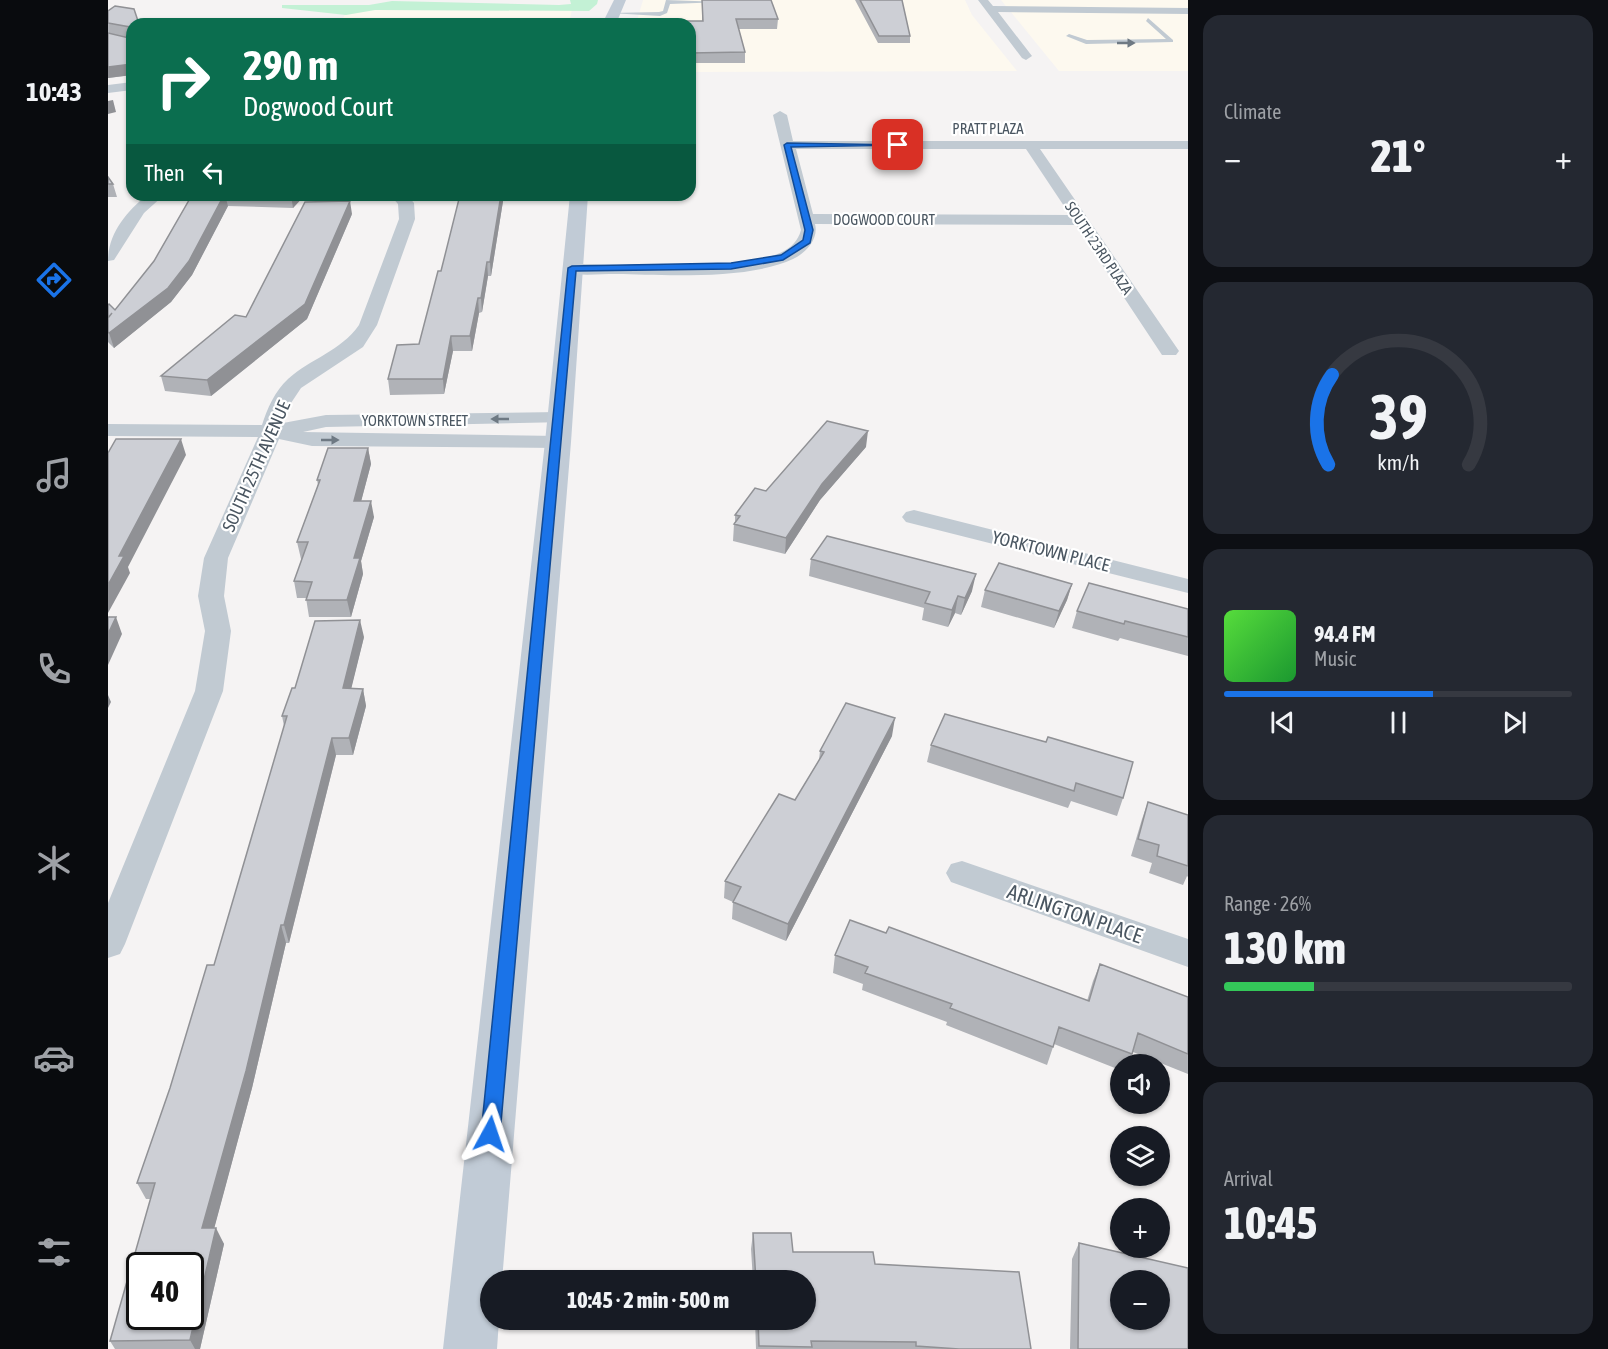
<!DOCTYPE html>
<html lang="en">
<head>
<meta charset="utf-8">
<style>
	body { margin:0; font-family:"Asap Condensed",sans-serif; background:#242831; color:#f1f3f6; height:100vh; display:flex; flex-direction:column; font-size:22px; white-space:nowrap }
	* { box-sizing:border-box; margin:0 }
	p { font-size:20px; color:#9ea1a6 }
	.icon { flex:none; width:33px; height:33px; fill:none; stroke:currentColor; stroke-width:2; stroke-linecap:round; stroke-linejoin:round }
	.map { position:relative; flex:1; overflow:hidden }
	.panel { display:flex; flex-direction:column; gap:15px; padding:15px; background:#0d0f14; width:420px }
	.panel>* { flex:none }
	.guide { position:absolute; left:18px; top:18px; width:570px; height:183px; border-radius:18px; box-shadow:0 2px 4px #0004; background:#0b6e4f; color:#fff; overflow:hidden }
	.fabs { position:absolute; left:1002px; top:1054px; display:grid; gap:12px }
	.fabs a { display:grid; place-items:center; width:60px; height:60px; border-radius:50%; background:#171b24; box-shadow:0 2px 4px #0004; font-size:30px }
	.speed { position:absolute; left:18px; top:1252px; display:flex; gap:12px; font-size:30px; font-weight:700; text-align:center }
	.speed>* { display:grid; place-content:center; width:78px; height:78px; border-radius:50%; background:#171b24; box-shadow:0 2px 4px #0004; line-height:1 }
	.speed .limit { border:3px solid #111; border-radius:9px; background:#fff; color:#111 }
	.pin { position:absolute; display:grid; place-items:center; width:51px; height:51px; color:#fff; margin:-26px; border-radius:12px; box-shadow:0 3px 9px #0006 }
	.me { position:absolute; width:66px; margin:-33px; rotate:5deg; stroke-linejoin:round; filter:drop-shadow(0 0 4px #0008) }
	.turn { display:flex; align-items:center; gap:21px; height:126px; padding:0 18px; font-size:27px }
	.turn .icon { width:78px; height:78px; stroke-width:2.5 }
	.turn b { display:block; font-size:42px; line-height:51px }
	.then { display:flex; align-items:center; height:57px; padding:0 18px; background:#0003; gap:12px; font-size:22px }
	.big { font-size:45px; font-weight:800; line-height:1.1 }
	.panel .card { flex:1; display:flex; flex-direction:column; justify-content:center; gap:9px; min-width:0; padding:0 21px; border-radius:18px; background:#242831 }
	.panel .dial { align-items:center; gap:0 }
	.dial svg { height:156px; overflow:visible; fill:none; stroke:#363941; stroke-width:7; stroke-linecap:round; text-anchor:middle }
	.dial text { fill:#f1f3f6; stroke:none }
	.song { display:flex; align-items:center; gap:18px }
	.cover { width:72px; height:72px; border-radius:9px; background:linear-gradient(135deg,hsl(110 70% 55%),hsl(130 70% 35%)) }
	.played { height:6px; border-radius:3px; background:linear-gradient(90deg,#1a73e8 60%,#363941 60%) }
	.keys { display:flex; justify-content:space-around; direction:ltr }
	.heat { display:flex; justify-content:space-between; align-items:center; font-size:33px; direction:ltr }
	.charge { height:9px; border-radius:4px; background:linear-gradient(90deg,#34c759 26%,#363941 0) }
	.trip { position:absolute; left:372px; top:1270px; width:336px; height:60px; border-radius:30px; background:#171b24; box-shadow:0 2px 4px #0004; font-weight:800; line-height:60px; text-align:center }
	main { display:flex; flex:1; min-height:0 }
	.dock { display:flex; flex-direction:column; width:108px; justify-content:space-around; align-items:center; background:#090b0e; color:#9ea1a6 }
	.dock .icon { width:42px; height:42px }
	.dock .current { color:#1a73e8 }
	.dock b { font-size:27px; color:#f1f3f6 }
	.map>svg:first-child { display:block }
	.commercial { fill:#fdf9ef }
	.green { fill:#c3f1d5 }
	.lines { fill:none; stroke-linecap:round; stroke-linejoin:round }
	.lane { fill:#c1cad2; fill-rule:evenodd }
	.street { fill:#c1cad2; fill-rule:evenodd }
	.secondary { fill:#c1cbd6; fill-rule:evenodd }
	.wall { fill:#b0b2b7 }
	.shaded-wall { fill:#909195 }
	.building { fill:#cdcfd5; stroke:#909195; stroke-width:1.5; fill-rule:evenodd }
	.oneway { fill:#6e7983 }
	.route { fill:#1a73e8; stroke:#114b97; stroke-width:1.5 }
	.labels { text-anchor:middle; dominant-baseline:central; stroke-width:4.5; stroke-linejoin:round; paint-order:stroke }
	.far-street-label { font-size:15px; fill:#4a5661; stroke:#fff }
	.street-label { font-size:18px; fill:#4a5661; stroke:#fff }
	.near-street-label { font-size:21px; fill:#4a5661; stroke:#fff }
</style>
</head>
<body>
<main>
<nav class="dock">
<b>10:43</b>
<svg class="icon current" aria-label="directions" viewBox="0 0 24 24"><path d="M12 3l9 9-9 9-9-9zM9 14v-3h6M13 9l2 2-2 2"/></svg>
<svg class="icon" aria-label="music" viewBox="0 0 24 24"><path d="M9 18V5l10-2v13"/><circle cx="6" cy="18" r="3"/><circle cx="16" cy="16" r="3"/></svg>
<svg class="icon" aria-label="phone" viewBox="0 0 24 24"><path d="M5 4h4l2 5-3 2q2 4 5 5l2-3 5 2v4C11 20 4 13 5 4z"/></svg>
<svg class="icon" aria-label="climate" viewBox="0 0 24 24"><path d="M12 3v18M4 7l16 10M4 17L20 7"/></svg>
<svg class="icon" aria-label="car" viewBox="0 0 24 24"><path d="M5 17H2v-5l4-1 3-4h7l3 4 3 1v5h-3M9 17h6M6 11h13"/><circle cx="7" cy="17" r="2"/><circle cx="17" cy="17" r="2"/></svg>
<svg class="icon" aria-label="filters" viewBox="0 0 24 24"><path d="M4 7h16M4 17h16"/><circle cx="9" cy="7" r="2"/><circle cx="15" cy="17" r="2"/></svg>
</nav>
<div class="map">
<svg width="1080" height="1349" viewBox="0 0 1080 1349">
	<rect width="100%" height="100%" fill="#f5f3f3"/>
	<!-- commercial -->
	<path class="commercial" d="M535 0H857L864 15 909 71 582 72V24H528Z
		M893 0H1080V71H951Z
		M241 9H464L461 24H231Z"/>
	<!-- green -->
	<path class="green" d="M462 0H490L489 4 481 11 267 10 238 15 174 8V5H261L284 1 451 5 463 4Z"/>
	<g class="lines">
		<!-- lane -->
		<path class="lane" d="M558 0 615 2 562 4 559 13 552 16 502 13 551 12 555 11Z
			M1040 18 1065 40V42L978 44 958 36 961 34 979 40 1058 39 1038 21Z"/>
		<!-- street -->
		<path class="street" d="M870 0H880L885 6 1080 8V14L890 12 924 56 918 60 914 58Z
			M24 82V90L0 93V85Z
			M672 111 679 115 685 141H1080V149H932L1071 351 1068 355H1054L968 225 707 224C711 239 698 253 685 259 641 280 557 275 508 274 492 274 474 276 458 273L456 269 464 264C518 264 625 273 672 253 683 248 690 241 693 230L665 115ZM688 149H918L962 215 705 214Z
			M39 195H56L36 213 6 260 0 261C0 234 18 212 39 195Z
			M282 195H299L306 203 307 219 269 325 255 347 193 388 179 409 175 423 218 415 451 412 458 414 461 418 458 422 218 427 195 432 450 436 458 437 461 442 458 447 450 448 204 446 171 439 120 558 116 596 123 631 115 691 17 944 12 954 0 958V903L87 691 97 631 90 596 96 558 150 437 0 436V424L154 425C159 409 167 391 180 379 202 359 233 351 251 325L291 219 290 204Z
			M806 510 1080 579V593L798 522 794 517 798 512Z
			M854 861 1080 939V967L843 882 838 873 843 864Z"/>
		<!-- secondary -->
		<path class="secondary" d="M506 0H518L508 24H494Z
			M462 195H480L463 442 394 1281H382V1320H391L389 1349H335L437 442Z"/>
	</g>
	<!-- wall -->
	<path class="wall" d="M594 0 670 19 669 29H631L637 52V63H582V24L594 21Z
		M747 0H794L802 36V43H770Z
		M0 11 24 24V75L0 78Z
		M0 177 5 184 9 197H0Z
		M84 195H197L185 208 120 206 84 275 63 302 6 348 0 342V305L7 310 46 261Z
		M351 195H396L383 276H380L374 312 371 313 364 351H345L336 394 282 395 280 379 311 344 333 271 351 199Z
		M244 214 199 319 103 396 57 391 53 376 138 317Z
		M758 447 712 500 677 554 625 541 626 524 627 522V515L658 491Z
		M260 448 263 464 253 501 266 517 253 561 255 574 243 617H201L198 598H189L186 581 194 559H193L189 542 210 485 209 480Z
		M703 559 864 591 853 615 847 613 840 627 814 620 816 608 701 576Z
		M964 584 959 600 946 628 873 607 877 590Z
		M1080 609V656L1012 638 1010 641 964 628 969 611Z
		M256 637 243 688 255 689 258 706 245 755H228L181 943H178L144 1088 106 1228 116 1244 92 1349H7L2 1341 43 1199H38L29 1183 106 965 176 726 174 716 187 688Z
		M837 714 1015 798 1009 816 963 801 960 808 819 762 823 745Z
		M784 736 678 941 624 919 625 902 616 898 617 881 687 800 711 760 712 751Z
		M1040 802 1080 815V877L1079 876 1075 885 1041 873 1044 863 1023 856 1034 819Z
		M778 933 979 1001 985 981 992 964 1080 997V1074L1025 1052 1019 1065H1012V1070L946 1044 939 1065 838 1025 839 1022 754 990 755 984 725 973 727 955Z
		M645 1233 685 1252 767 1264 923 1349H648L647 1320H698V1281H645L643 1249Z
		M971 1243 1080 1349H962L964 1259Z"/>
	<!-- shaded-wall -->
	<path class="shaded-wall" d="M24 64V75L0 78V67Z
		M5 100 8 112 0 114V101Z
		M116 195H117L120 206 84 275 63 302 6 348 1 333Z
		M183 195H197L185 208Z
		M393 195H396L383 276 382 262Z
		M242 201 244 214 199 319 103 396 99 380Z
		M379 262 380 276 374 312 373 298Z
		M370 298 371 313 364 351 362 336Z
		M343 336 345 351 336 394 335 379Z
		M760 431 758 447 712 500 677 554 678 538 714 484Z
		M73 439 78 455 20 567 22 573 0 613V585L11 556Z
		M260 448 263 464 249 517 246 501Z
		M263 501 266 517 253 561 255 574 243 617 239 600 246 558Z
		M868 574 864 591 853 615 857 598Z
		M964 584 959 600 946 628 951 611Z
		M850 596 847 613 840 627 844 610Z
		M8 617 14 634 0 665V634Z
		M252 620 256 637 239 706 235 688Z
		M255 689 258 706 245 755 241 738Z
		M0 695 3 702 0 708Z
		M787 718 784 736 678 941 680 924Z
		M224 738 228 755 181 943 176 925Z
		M173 925 178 943 144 1088 102 1244 94 1228Z
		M108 1228 116 1244 92 1349H87L82 1340Z"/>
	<!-- building -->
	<path class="building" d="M594 0H663L670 19H628L637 52 582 53V24H576V21H595Z
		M752 0H794L802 36H771Z
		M7 6 26 9 31 24H24V64L0 67V33L21 38 24 36 22 27 0 23V11Z
		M0 177 5 184H0Z
		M84 195H116L81 261 60 288 1 333 0 332V318L4 313 0 318V305L1 304 7 310 46 261Z
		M351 195H393L382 262H379L373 298H370L362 336H343L335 379H280L289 345 311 344 330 271H333L351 199Z
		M242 201 197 304 99 380 53 376 127 315 138 317 197 202Z
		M719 421 760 431 714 484 678 538 626 524 632 516 627 515 647 488 658 491Z
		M8 439H73L11 556H16L0 585V453Z
		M220 448H260L246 501H263L246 558H252L239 600H198L204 582 186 581 200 542H189L212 480H209Z
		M719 536 868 574 857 598 850 596 844 610 817 603 822 592 703 559Z
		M891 563 964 584 951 611 877 590Z
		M981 583 1080 609V637L1017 621 1016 624 969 611Z
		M0 617H8L0 634Z
		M252 620 235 688 255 689 241 738H224L176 925H173L138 1071 94 1228H108L82 1340 2 1341 47 1183H29L62 1088 99 965H106L179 716H174L184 688H187L207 621ZM32 1266H82V1317H32Z
		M738 703 787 718 680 924 625 902 633 887 617 881 671 794 687 800 716 752 712 751Z
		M837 714 938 742 940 737 1025 762 1015 798 968 783 966 791 823 745Z
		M1040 802 1080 815V866L1049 856 1051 845 1030 839Z
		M742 920 778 933 781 927 981 1001 992 964 1080 997V1054L1030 1033 1024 1054 951 1027 945 1047 842 1008 844 1004 757 973 760 967 727 955Z
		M645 1233H683L685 1252H765L767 1264 911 1272 923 1349H851L808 1346V1342L703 1341 704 1347 651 1346 650 1320H698V1281H648Z
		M971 1243 1080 1268V1349H970ZM1012 1281H1052V1320H1012Z"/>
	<!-- one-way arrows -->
	<defs><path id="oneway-solid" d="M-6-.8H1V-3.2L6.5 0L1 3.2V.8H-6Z" transform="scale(1.5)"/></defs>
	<g class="oneway">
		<use href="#oneway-solid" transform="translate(1018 43)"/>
		<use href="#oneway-solid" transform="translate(392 419) rotate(180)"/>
		<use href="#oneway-solid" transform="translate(222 440)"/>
	</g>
	<!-- route -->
	<path class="route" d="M679 143 793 145 683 147 705 230 702 243 675 260 623 269 468 271 392 1134 389 1141 382 1143 376 1141 373 1134 460 268 464 266 623 263 673 255 695 240 697 230 676 145Z"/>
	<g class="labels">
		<!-- far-street labels -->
		<g class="far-street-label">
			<text x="880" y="128">PRATT PLAZA</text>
			<text x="776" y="219">DOGWOOD COURT</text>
			<text transform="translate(991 248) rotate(56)">SOUTH 23RD PLAZA</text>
			<text x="307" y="420">YORKTOWN STREET</text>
		</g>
		<!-- street labels -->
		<g class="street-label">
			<text transform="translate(148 466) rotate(-66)">SOUTH 25TH AVENUE</text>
			<text transform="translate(943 551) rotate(14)">YORKTOWN PLACE</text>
		</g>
		<!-- near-street labels -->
		<g class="near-street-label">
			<text transform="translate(967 913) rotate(19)">ARLINGTON PLACE</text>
		</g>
	</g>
</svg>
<div class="fabs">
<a><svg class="icon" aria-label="sound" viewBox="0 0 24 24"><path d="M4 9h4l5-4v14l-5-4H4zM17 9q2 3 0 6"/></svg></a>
<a><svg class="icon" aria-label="layers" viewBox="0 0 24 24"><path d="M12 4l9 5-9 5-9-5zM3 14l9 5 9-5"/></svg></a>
<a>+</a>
<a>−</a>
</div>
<div class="speed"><div class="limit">40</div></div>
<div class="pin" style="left:790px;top:145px;background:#d93025"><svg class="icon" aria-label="arrive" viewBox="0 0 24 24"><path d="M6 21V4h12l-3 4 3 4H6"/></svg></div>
<svg class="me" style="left:382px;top:1134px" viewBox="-20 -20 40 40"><path d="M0-17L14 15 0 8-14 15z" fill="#1a73e8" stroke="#fff" stroke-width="4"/></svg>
<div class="trip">10:45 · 2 min · 500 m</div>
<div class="guide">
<div class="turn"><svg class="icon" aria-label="right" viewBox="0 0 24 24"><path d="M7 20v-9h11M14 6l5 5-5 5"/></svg><div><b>290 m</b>Dogwood Court</div></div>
<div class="then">Then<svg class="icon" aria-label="left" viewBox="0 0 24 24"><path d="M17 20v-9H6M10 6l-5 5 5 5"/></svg></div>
</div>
</div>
<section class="panel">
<div class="card"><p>Climate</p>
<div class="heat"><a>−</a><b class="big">21°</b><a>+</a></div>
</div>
<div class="card dial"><svg viewBox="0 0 100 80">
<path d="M14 69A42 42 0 1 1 86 69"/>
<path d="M14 69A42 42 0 0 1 16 23" stroke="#1a73e8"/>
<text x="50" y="56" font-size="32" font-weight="700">39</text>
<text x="50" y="72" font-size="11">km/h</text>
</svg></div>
<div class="card">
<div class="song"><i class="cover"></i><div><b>94.4 FM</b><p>Music</p></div></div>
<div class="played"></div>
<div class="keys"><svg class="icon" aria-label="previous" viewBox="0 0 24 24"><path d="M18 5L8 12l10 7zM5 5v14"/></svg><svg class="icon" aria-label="pause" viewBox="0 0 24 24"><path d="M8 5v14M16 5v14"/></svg><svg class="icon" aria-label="next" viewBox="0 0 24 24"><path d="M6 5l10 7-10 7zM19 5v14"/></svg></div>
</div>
<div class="card"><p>Range · 26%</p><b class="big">130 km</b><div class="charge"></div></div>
<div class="card"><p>Arrival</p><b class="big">10:45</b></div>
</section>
</main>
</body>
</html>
